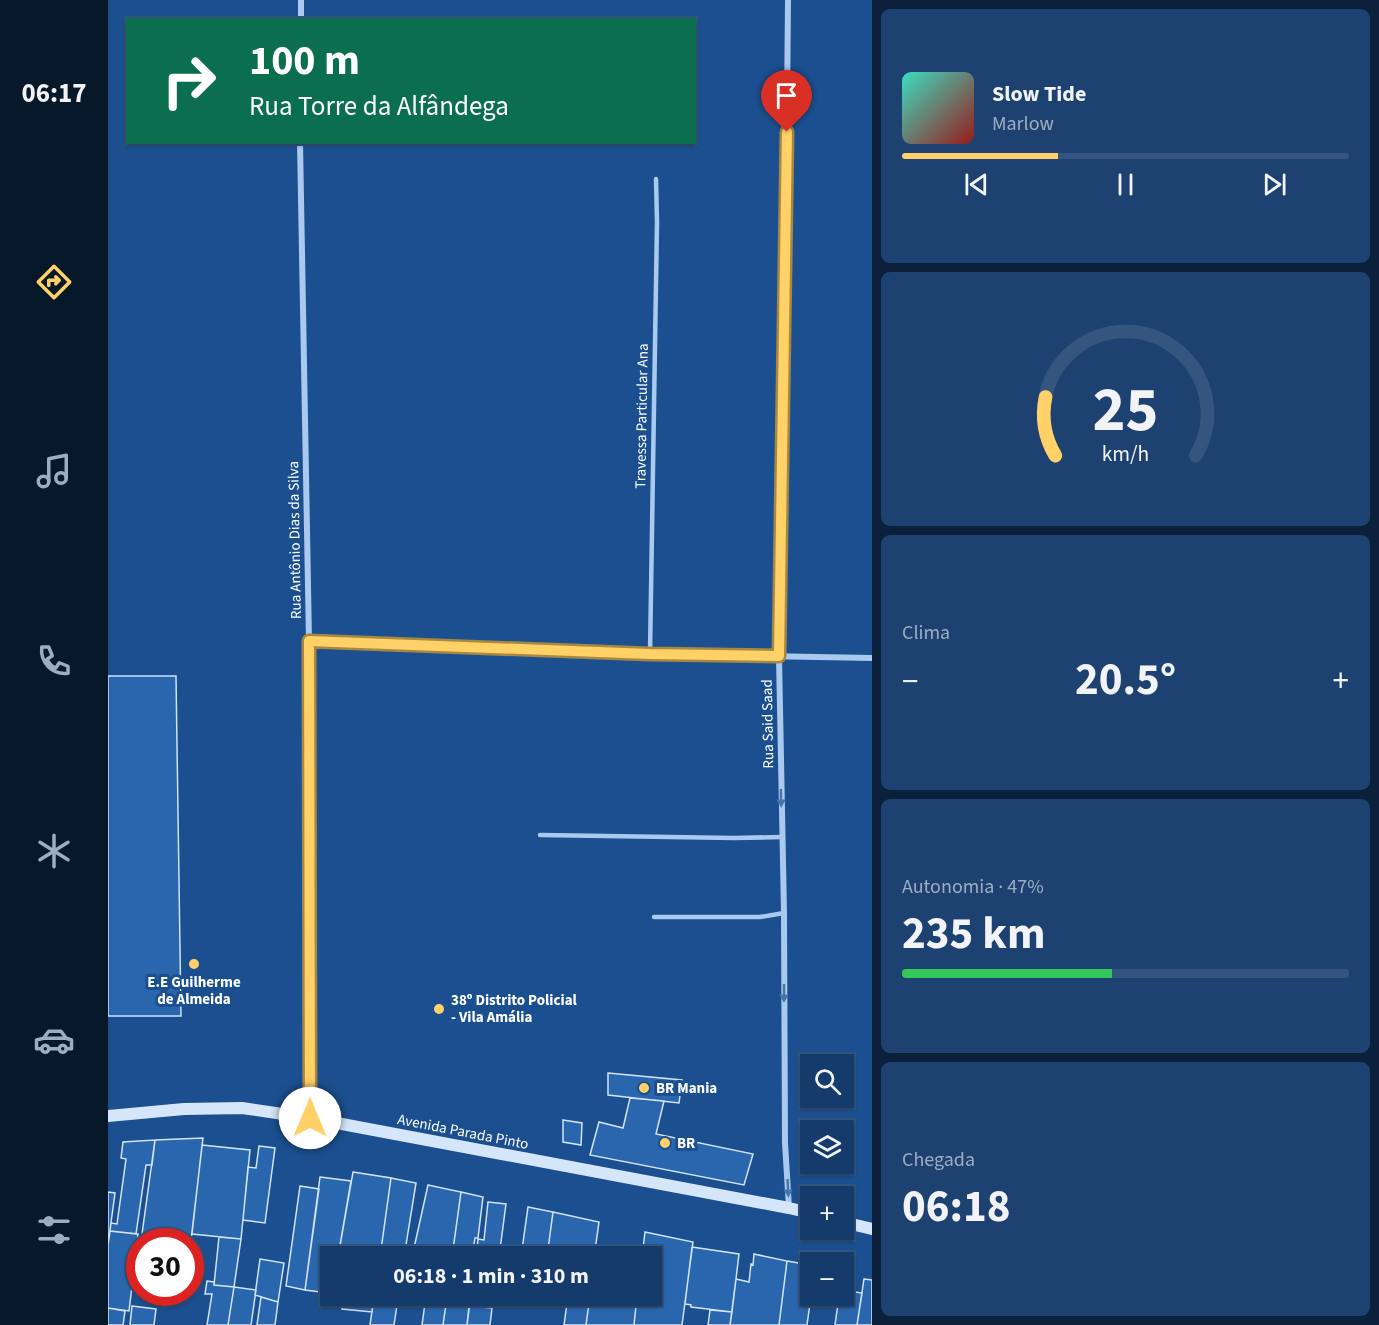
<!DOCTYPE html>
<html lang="pt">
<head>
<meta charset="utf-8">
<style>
	body { margin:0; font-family:"Source Sans 3",sans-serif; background:#1d4271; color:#f1f3f6; height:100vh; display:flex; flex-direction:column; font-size:22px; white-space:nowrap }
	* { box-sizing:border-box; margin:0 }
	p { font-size:20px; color:#9dadc1 }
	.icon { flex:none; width:33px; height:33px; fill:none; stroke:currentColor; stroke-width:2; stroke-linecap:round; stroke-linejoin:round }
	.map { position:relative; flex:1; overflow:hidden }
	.drawer { display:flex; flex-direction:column; gap:9px; padding:9px; background:#0b203b; width:507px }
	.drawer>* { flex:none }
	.banner { position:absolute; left:18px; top:18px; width:570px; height:126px; border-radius:0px; box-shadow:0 2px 4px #0004,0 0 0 2px #33557e; background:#0b6e4f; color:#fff; overflow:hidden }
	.fabs { position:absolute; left:692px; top:1054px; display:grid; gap:12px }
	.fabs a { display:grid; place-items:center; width:54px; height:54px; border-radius:0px; background:#143b6b; box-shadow:0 2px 4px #0004,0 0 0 2px #33557e; font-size:30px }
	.speed { position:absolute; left:18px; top:1228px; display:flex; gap:12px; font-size:30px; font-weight:700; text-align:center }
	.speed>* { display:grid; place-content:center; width:78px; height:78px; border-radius:50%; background:#143b6b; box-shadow:0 2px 4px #0004,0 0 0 2px #33557e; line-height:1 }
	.speed .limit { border:9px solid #d22; background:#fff; color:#111 }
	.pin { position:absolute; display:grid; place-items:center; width:51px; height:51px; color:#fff; margin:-62px -26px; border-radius:50% 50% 50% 0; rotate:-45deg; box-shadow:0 0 6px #0007 }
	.pin .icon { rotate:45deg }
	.me { position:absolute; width:66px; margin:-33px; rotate:0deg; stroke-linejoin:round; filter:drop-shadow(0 0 4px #0008) }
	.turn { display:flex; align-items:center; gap:21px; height:126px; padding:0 24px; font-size:27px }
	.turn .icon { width:78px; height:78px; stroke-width:2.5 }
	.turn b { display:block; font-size:42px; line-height:51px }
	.big { font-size:45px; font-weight:700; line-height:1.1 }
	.drawer .card { flex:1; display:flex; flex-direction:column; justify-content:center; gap:9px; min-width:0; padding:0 21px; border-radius:9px; background:#1d4271 }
	.drawer .dial { align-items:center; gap:0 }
	.dial svg { height:156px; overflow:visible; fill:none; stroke:#33557e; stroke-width:7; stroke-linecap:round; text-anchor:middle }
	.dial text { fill:#f1f3f6; stroke:none }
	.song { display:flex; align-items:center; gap:18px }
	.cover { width:72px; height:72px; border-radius:9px; background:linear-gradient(135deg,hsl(170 70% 55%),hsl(0 70% 35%)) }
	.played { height:6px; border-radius:3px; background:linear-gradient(90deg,#ffd166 35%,#33557e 35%) }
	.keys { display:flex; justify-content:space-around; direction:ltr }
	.heat { display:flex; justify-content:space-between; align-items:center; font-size:33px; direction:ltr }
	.charge { height:9px; border-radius:4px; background:linear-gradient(90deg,#34c759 47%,#33557e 0) }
	.trip { position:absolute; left:212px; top:1246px; width:342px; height:60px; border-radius:0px; background:#143b6b; box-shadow:0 2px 4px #0004,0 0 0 2px #33557e; font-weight:700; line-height:60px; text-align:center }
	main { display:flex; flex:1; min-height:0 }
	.tabs { display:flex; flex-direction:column; width:108px; justify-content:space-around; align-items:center; background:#08182b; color:#9dadc1 }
	.tabs .icon { width:42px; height:42px }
	.tabs .on { color:#ffd166 }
	.tabs b { font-size:27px; color:#f1f3f6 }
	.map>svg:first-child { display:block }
	.building { fill:#2a66ad; stroke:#cfe3fa; stroke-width:1.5 }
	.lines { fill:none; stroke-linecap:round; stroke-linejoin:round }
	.lane { stroke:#a9c9ee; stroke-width:4.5 }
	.street { stroke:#a9c9ee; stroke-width:6 }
	.secondary { stroke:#d6e6fa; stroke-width:12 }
	.oneway { fill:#4674ac }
	.route-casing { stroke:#a68842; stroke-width:15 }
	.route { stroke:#ffd166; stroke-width:10 }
	.poi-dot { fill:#ffd166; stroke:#1b4f8f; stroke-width:2 }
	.labels { text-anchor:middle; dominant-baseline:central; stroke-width:6; stroke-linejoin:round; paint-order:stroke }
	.street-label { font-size:15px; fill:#fff; stroke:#1b4f8f }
	.poi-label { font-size:15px; font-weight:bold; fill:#fff; stroke:#1b4f8f; text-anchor:start }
</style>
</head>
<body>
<main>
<nav class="tabs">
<b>06:17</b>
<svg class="icon on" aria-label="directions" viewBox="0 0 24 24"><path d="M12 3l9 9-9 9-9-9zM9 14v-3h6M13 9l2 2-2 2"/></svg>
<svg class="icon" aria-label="music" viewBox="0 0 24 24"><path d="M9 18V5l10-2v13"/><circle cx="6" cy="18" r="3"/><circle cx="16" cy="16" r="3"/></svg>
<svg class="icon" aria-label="phone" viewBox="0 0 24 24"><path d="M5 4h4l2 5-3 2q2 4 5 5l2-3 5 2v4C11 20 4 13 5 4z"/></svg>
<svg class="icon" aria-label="climate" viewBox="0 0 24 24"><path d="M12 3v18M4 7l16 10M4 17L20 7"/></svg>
<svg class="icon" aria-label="car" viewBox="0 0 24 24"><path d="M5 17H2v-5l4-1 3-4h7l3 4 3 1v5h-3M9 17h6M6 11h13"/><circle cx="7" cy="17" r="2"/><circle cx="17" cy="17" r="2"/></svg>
<svg class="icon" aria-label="filters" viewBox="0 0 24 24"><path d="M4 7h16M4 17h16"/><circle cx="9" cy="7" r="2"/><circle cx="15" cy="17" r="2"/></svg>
</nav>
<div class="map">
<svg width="764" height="1325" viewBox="0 0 764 1325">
	<rect width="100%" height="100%" fill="#1b4f8f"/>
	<!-- building -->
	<path class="building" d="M0 676H68L73 1016H0Z
		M500 1073 574 1080 571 1103 500 1095Z
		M522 1098 556 1101 548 1134 645 1154 636 1185 482 1155 491 1122 515 1128Z
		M455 1120 474 1123 473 1145 455 1142Z
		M95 1138 83 1240 34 1234 47 1140Z
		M47 1140 44 1165H38L28 1234 2 1231 3 1223 9 1224 18 1159 13 1158 15 1142Z
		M94 1145 142 1150 133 1239 84 1234Z
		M151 1146 167 1148 157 1223 135 1220 140 1167 148 1168Z
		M245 1172 283 1178 272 1257H230Z
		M212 1177 243 1181 230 1257H222V1278L220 1293 197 1290Z
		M283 1178 308 1183 296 1257H272Z
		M320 1185 353 1192 344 1257H304Z
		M192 1186 211 1189 197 1290 178 1286Z
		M0 1192 7 1193 0 1245Z
		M353 1192 375 1197 370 1238H367L364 1257H344Z
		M380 1202 398 1204 391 1257H368L370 1239 376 1240Z
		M420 1207 445 1212 439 1257H413Z
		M445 1212 491 1222 486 1257H439Z
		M2 1231 30 1234 25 1271 29 1272 27 1287 24 1286 21 1311 0 1308V1245Z
		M537 1232 585 1242 574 1325H526L529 1296H543V1257H534Z
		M34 1234 83 1240 82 1242H33Z
		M111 1237 133 1239 126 1287 106 1285Z
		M584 1247 631 1254 624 1312 583 1307V1305L577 1304Z
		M490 1253 532 1257H490Z
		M646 1254 679 1261 671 1325H622L628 1279 641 1282 643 1264 645 1265Z
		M152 1259 176 1263 170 1302 147 1295Z
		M679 1261 702 1265V1296H703L699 1325H671Z
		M756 1279 764 1280V1325H749Z
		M99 1281 106 1282V1285L126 1287 120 1325H99L104 1294H97Z
		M126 1287 148 1290 143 1325H120Z
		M735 1290 754 1293 749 1325H727L731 1296H735Z
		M236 1296H266L264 1312 234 1309Z
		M318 1296H339L335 1325H314Z
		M339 1296H359L358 1301 339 1298Z
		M460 1296H482L478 1325H456Z
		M482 1296H529L526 1325H478Z
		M153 1297 170 1302 167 1325H149Z
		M266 1297 276 1298 275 1304 289 1305 286 1325H262Z
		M421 1297 433 1299 432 1305 419 1304Z
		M339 1298 362 1302 359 1325H335Z
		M24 1306 48 1309 46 1325H22Z
		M361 1306 384 1308 382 1325H359Z
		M0 1308 17 1311 15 1325H0Z
		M602 1310 624 1312 622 1325H600Z"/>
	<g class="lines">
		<!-- lane -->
		<path class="lane" d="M542 654 549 222 548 179
			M432 835 626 838 674 837
			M546 917H652L676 913"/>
		<!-- street -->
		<path class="street" d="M680 0 678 220 671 656 676 913 677 1143 681 1208
			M193 20V0
			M192 142 201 641 202 1117
			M201 641 542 654 764 658"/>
		<!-- secondary -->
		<path class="secondary" d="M0 1116 76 1109 134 1108 202 1118 681 1208 702 1213
			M735 1222 764 1229"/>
	</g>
	<!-- one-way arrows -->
	<defs><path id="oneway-solid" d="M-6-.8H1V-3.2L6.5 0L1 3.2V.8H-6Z" transform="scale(1.5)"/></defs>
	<g class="oneway">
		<use href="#oneway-solid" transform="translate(673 798) rotate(89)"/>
		<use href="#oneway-solid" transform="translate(676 993) rotate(90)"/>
		<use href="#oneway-solid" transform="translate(680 1188) rotate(87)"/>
	</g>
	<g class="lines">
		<defs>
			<path id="route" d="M202 1118 201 641 542 654 671 656 679 132"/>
		</defs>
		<!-- route casing -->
		<use href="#route" class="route-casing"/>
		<!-- route -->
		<use href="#route" class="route"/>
	</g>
	<!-- markers -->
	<g class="poi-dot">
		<circle cx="86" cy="964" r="6"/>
		<circle cx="331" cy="1009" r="6"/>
		<circle cx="536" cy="1088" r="6"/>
		<circle cx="557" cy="1143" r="6"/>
	</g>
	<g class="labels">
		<!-- street labels -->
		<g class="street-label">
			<text transform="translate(534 416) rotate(-89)">Travessa Particular Ana</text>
			<text transform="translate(187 540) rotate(-91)">Rua Antônio Dias da Silva</text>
			<text transform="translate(660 724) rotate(-91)">Rua Said Saad</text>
			<text transform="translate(355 1132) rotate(11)">Avenida Parada Pinto</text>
		</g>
		<!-- poi labels -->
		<g class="poi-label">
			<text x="86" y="982" text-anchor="middle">E.E Guilherme<tspan x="86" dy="17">de Almeida</tspan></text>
			<text x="343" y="1000">38º Distrito Policial<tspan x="343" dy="17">- Vila Amália</tspan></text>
			<text x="548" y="1088">BR Mania</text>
			<text x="569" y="1143">BR</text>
		</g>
	</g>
</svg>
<div class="fabs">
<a><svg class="icon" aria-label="search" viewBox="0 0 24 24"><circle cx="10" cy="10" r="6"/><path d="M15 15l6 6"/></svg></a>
<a><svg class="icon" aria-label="layers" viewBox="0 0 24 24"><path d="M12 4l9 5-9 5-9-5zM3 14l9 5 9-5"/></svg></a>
<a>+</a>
<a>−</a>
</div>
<div class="speed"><div class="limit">30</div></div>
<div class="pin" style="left:679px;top:132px;background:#d93025"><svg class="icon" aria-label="arrive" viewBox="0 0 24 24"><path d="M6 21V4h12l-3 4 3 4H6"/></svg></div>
<svg class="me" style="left:202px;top:1118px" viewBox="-20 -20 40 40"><circle r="19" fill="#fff"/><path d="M0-13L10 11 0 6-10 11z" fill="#ffd166"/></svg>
<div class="trip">06:18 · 1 min · 310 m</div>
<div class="banner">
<div class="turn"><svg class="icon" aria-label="right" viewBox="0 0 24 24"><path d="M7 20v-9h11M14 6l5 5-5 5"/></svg><div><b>100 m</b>Rua Torre da Alfândega</div></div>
</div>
</div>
<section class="drawer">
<div class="card">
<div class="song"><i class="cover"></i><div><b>Slow Tide</b><p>Marlow</p></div></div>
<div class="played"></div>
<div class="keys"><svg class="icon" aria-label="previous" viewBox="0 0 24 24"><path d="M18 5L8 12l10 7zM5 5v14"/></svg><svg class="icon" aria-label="pause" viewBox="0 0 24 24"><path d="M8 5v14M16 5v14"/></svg><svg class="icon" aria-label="next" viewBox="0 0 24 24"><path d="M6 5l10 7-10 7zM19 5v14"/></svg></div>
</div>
<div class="card dial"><svg viewBox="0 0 100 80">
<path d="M14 69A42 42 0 1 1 86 69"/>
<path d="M14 69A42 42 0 0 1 9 39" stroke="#ffd166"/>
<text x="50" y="56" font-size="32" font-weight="700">25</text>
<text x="50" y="72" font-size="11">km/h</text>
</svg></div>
<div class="card"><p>Clima</p>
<div class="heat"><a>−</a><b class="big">20.5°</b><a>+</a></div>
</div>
<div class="card"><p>Autonomia · 47%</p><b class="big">235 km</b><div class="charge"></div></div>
<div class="card"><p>Chegada</p><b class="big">06:18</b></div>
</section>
</main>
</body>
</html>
